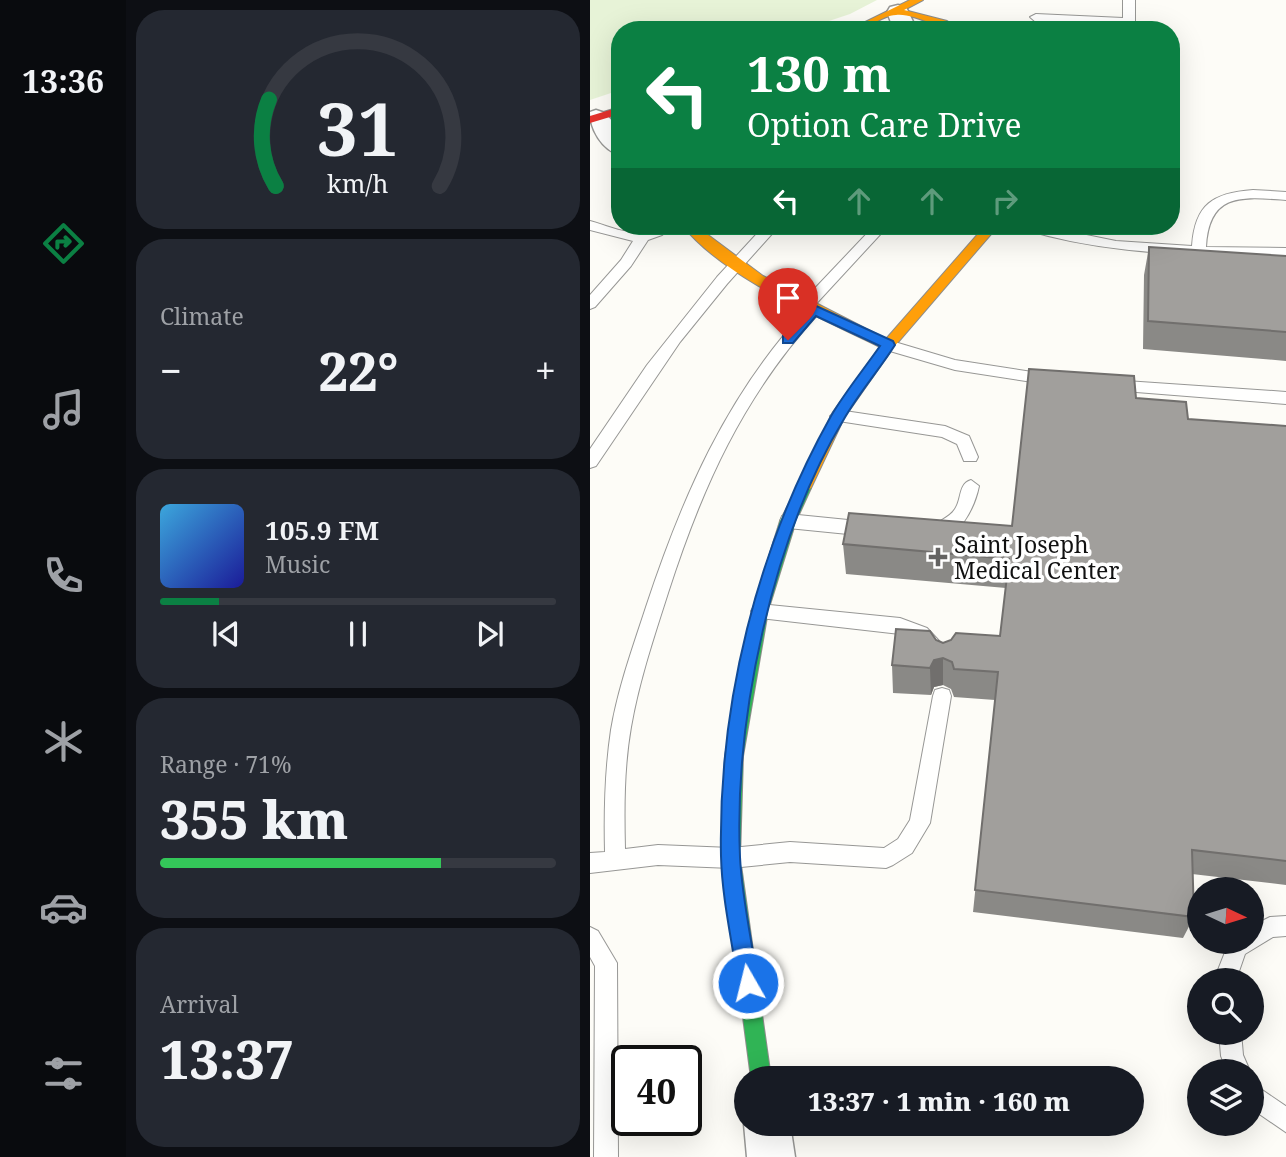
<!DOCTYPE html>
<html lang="en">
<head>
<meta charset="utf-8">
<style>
	body { margin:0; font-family:"Noto Serif",serif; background:#242831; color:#f1f3f6; height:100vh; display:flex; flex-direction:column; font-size:26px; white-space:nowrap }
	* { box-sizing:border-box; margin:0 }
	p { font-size:23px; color:#9ea1a6 }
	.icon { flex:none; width:38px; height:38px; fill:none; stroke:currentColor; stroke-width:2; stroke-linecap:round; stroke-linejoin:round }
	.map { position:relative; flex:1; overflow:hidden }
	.panel { display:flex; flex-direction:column; gap:10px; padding:10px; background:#0d0f14; width:464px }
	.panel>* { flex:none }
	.banner { position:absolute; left:21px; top:21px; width:569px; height:214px; border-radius:28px; box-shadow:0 7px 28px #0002; background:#0b8043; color:#fff; overflow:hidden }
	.needle { width:46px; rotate:94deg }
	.tools { position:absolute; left:597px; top:877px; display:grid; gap:14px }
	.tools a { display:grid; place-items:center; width:77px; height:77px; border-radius:50%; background:#171b24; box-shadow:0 7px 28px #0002; font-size:35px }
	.speed { position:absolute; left:21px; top:1045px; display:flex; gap:14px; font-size:35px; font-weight:700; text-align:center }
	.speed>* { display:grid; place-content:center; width:91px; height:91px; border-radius:50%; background:#171b24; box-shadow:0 7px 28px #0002; line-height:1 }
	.speed .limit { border:4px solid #111; border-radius:10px; background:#fff; color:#111 }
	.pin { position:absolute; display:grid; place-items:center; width:60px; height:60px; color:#fff; margin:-72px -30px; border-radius:50% 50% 50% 0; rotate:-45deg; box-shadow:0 0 7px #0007 }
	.pin .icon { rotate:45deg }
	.me { position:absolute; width:77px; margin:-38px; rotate:352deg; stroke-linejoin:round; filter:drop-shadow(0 0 5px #0008) }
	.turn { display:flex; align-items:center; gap:24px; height:147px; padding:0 21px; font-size:32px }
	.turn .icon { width:91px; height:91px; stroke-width:2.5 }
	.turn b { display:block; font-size:49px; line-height:60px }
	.lanes { display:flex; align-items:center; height:66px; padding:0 21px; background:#0003; justify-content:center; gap:35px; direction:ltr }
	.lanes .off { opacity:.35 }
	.big { font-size:52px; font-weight:800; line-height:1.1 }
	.panel .widget { flex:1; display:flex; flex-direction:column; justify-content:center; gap:10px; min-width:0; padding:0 24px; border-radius:28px; background:#242831 }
	.panel .dial { align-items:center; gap:0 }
	.dial svg { height:182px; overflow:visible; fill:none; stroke:#363941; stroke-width:7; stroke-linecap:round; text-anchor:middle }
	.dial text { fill:#f1f3f6; stroke:none }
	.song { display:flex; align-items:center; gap:21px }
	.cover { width:84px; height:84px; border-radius:10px; background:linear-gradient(135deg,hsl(200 70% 55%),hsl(240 70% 35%)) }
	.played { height:7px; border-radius:4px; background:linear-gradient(90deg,#0b8043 15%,#363941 15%) }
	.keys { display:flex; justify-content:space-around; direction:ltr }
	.heat { display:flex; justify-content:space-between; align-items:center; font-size:38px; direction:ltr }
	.charge { height:10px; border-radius:5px; background:linear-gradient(90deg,#34c759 71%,#363941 0) }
	.trip { position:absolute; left:144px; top:1066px; width:410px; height:70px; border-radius:35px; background:#171b24; box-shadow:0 7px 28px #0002; font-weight:800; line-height:70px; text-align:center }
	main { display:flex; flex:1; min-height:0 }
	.menu { display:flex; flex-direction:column; width:126px; justify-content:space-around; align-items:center; background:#090b0e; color:#9ea1a6 }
	.menu .icon { width:49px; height:49px }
	.menu .on { color:#0b8043 }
	.menu b { font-size:32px; color:#f1f3f6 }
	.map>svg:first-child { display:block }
	.green { fill:#e7f3d7 }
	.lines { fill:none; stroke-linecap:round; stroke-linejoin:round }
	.lane-casing { stroke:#979795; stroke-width:2 }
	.street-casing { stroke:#979795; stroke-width:3 }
	.fast-casing { stroke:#8e8d8b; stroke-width:2 }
	.slow-casing { stroke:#8e8d8b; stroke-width:2 }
	.jam-casing { stroke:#8e8d8b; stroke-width:2 }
	.lane { fill:#fffffe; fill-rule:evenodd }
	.street { fill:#fffffe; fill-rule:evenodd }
	.fast { fill:#30b455; fill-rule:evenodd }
	.slow { fill:#ff9f0a; fill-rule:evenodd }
	.jam { fill:#e5322d; fill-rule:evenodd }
	.wall { fill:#8a8986 }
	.shaded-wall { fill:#716f6d }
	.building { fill:#a19f9c; stroke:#716f6d; stroke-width:2 }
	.route { fill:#1a73e8; stroke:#114b97; stroke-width:2 }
	.poi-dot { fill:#646362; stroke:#fff; stroke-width:2.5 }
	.labels { text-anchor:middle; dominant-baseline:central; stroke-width:7; stroke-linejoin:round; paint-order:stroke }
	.poi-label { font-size:23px; fill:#111; stroke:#fff; text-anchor:start }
</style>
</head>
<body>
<main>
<nav class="menu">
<b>13:36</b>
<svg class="icon on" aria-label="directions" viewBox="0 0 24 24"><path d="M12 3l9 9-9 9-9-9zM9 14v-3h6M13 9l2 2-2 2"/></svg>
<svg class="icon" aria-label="music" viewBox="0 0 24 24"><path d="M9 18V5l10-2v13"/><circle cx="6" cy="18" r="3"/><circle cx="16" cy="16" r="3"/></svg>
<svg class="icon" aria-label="phone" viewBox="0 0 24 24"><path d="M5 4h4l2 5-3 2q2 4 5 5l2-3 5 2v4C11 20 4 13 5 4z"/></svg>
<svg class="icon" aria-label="climate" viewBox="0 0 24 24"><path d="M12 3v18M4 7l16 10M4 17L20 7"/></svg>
<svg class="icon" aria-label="car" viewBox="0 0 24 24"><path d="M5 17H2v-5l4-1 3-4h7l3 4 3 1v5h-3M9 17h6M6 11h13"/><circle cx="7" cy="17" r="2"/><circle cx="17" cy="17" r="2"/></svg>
<svg class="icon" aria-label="filters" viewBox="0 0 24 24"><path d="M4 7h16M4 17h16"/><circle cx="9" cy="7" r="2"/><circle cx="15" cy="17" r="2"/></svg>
</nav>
<section class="panel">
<div class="widget dial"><svg viewBox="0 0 100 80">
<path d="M14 69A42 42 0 1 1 86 69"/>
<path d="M14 69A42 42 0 0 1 11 31" stroke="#0b8043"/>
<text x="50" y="56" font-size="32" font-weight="700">31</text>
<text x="50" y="72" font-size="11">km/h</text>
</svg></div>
<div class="widget"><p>Climate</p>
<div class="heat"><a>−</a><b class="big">22°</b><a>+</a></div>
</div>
<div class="widget">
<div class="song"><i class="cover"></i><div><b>105.9 FM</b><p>Music</p></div></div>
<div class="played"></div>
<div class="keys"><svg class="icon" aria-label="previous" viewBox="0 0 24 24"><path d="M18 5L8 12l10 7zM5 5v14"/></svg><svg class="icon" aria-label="pause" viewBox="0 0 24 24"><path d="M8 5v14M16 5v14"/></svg><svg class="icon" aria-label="next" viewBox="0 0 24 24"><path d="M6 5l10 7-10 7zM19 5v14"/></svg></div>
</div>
<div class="widget"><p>Range · 71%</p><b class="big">355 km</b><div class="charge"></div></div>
<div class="widget"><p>Arrival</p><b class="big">13:37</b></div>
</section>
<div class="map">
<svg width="697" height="1157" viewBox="0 0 697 1157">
	<rect width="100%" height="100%" fill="#fdfcf7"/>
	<!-- green -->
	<path class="green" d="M0 0H287L260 14 212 30H30V90L0 100Z"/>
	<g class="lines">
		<defs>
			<path id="lane" d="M533 0H545V30H533V25L459 21 469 30H455L440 17 446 14 533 18Z
				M663 190 697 192V200C652 197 619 192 616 247L697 248V257L680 259C596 254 514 254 433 229L431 226H452L526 241 602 246C605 204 623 193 663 190Z
				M0 221C16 225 33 234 51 232 63 231 70 225 84 226L72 235 58 240 41 266 5 307 0 309V295L31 260 43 241 0 230Z
				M174 226H189L137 284 90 342 6 466 0 468V449L57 365 127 277Z
				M284 226H298L225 305 231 310 229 313C153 396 112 487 78 593 64 637 49 681 41 727 34 767 34 808 35 849L68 845 141 848 200 842 294 848 308 839 320 820 343 696 345 690 352 688 359 690 361 696 340 823 322 853 303 865 296 868 200 862 141 868 68 865 0 873V853L15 852C14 811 15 770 21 730 28 688 43 647 56 607 92 498 136 396 215 311L209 306 211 303Z
				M298 340 365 360 462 375 470 380 462 385 365 370 293 349 291 345 293 341Z
				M521 380 697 392V404L521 390 513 385Z
				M248 410 355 426 379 436 388 457 386 461H374L367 444 352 437 242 420 240 416Z
				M381 480 389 486C385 506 368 545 341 536L339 531C345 521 359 519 365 509 372 499 368 484 381 480Z
				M198 514 278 522 284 524 286 529 284 534 278 536 198 528 192 526 190 521 192 516Z
				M170 604 310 618 337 628 351 643 348 648 342 651 325 638 310 634 170 618 164 616 161 611 164 606Z
				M697 916V936L683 937 655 954 646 980H624L639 942H662V926L680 917Z
				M0 927 8 931 27 963 28 1157H4L5 966 0 957Z
				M629 1032H651L653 1055 660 1071H637L631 1056Z
				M662 1083 697 1107V1133L662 1109Z"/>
			<path id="street" d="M308 5 316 7 327 30H304L297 12 300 7Z
				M6 110 15 113 30 130V155C12 150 0 129 0 112Z
				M156 1119V1124H200L205 1157H157L154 1124Z"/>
			<path id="fast" d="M214 482 221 488 206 521 178 611 153 756 150 858 181 1078H161L132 858 135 756 162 611 190 521 209 484Z"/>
			<path id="slow" d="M320 0H333L314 10 357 21 371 30C350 30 325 13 306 15 291 15 280 30 259 30Z
				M93 226H106L173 276 296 339 395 226H408L303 348 254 418 221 488 214 494 207 488 243 412 290 347C229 317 136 279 93 226Z"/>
			<path id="jam" d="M30 107V114L0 123V116Z"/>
		</defs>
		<!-- lane casing -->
		<use href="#lane" class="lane-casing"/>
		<!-- street casing -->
		<use href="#street" class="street-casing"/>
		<!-- fast casing -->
		<use href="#fast" class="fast-casing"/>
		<!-- slow casing -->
		<use href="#slow" class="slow-casing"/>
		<!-- jam casing -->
		<use href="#jam" class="jam-casing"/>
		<!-- lane -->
		<use href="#lane" class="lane"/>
		<!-- street -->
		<use href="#street" class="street"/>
		<!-- fast -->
		<use href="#fast" class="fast"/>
		<!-- slow -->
		<use href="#slow" class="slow"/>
		<!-- jam -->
		<use href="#jam" class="jam"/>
	</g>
	<!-- wall -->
	<path class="wall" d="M559 247 697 256V361L553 349 554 275Z
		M546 398 598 419 697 426V885L602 874 604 917 593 938 383 912 405 700 364 697 361 689 353 685 344 687 341 695 303 693 302 665 346 640 353 643 410 636 416 588 256 574 253 544 422 526Z"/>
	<!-- shaded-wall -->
	<path class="shaded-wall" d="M353 658V685L344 687 341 695 340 668 344 660Z"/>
	<!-- building -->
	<path class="building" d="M559 247 697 256V332L558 321Z
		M439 369 544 376 546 398 596 402 598 419 697 426V861L602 850 604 917 385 890 408 672 364 669 362 662 353 658 344 660 340 668 302 665 306 629 340 631 346 640 353 643 361 640 366 633 410 636 419 559 253 544 259 513 422 526Z"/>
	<!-- route -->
	<path class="route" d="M224 305 303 341 305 345C289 370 269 393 254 419 182 538 144 719 150 857 152 899 162 941 168 983L165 990 158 993 151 990 148 983C142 941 132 898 131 856 128 704 167 548 241 416 255 392 274 369 290 346L226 316 203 343H193V336L219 307Z"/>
	<!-- markers -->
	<path class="poi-dot" d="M344.5 546.5h7v7h7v7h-7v7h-7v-7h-7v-7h7z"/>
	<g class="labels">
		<!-- poi labels -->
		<g class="poi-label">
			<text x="364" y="544">Saint Joseph<tspan x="364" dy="26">Medical Center</tspan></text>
		</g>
	</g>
</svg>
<div class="tools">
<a><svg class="needle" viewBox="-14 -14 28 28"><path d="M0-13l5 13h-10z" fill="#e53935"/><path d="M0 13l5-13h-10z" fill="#9ea1a6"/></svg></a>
<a><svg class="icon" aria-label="search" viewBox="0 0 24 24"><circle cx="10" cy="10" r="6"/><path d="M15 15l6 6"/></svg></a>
<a><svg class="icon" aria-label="layers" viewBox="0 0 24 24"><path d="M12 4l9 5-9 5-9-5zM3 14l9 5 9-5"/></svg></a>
</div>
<div class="speed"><div class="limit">40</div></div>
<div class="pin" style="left:198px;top:340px;background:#d93025"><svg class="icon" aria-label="arrive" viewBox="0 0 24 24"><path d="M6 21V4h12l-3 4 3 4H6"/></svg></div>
<svg class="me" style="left:158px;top:983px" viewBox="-20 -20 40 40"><circle r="17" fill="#1a73e8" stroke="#fff" stroke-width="3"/><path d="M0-11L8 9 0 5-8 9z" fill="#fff"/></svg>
<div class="trip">13:37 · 1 min · 160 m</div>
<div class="banner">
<div class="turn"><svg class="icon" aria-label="left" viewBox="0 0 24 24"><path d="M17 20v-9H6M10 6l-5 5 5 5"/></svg><div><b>130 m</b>Option Care Drive</div></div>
<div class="lanes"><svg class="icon" aria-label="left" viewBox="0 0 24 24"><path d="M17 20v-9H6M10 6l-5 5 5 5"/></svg><svg class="icon off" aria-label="ahead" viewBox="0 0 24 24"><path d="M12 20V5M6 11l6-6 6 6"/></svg><svg class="icon off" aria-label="ahead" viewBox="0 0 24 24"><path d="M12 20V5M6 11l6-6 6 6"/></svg><svg class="icon off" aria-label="right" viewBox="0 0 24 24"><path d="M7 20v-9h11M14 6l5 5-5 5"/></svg></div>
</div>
</div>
</main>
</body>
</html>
